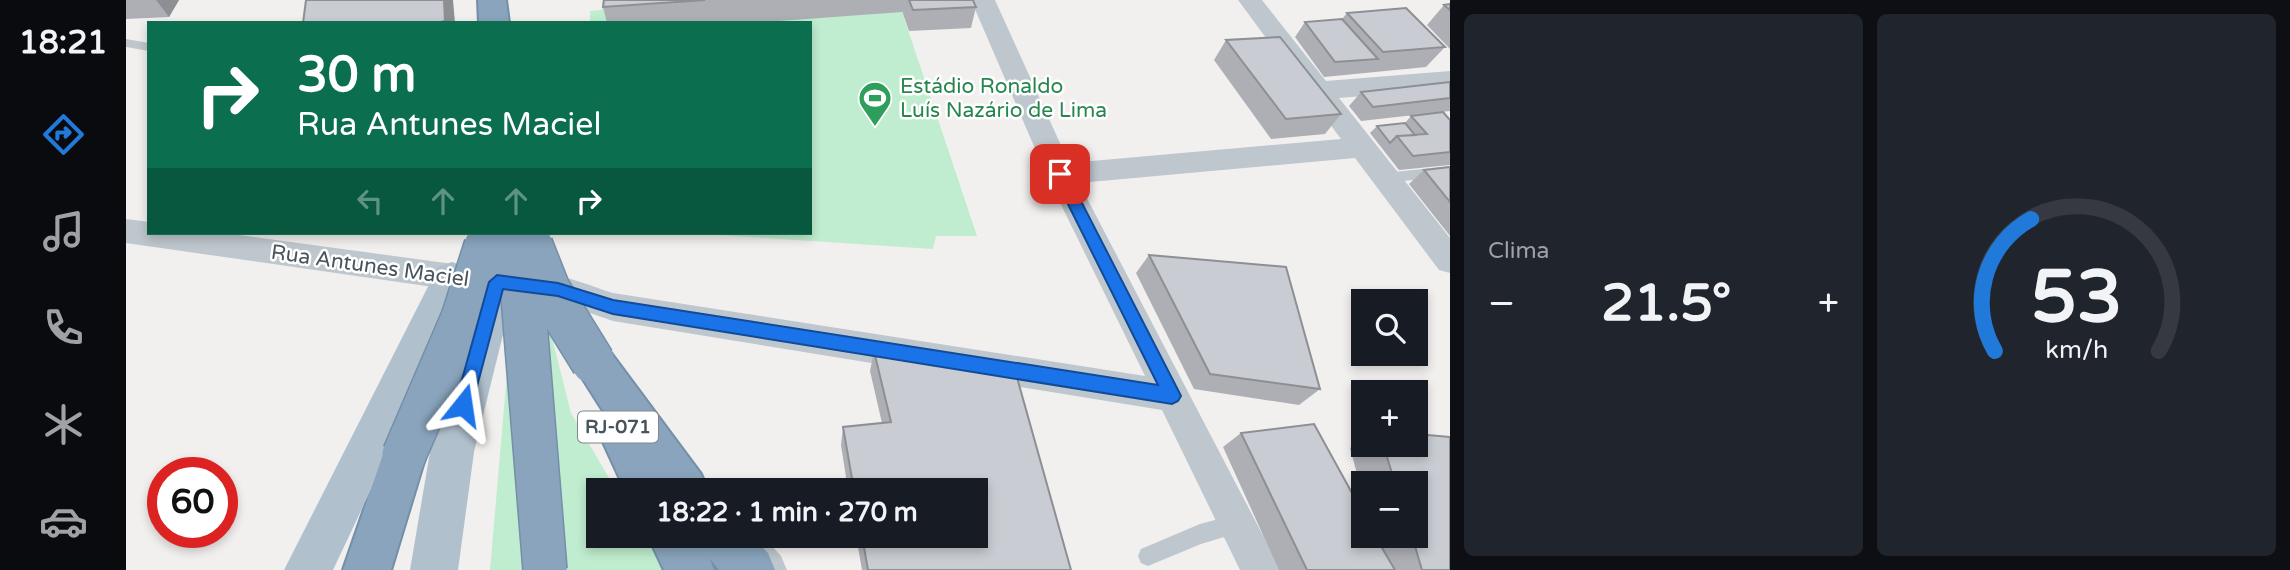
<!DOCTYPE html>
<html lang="pt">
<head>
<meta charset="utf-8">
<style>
	body { margin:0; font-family:"Varela Round",sans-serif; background:#20242c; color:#f1f3f6; height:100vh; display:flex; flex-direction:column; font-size:26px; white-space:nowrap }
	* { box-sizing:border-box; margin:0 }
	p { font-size:23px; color:#9ea1a6 }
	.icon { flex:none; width:38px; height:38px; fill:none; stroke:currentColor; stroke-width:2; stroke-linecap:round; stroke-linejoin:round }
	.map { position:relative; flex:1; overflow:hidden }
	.side { display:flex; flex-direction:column; gap:14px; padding:14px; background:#0d0f14; width:840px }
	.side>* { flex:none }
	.top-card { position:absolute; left:21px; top:21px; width:665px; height:214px; border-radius:0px; box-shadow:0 4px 10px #0003; background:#0b6e4f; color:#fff; overflow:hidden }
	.tools { position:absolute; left:1225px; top:289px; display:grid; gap:14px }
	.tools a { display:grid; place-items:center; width:77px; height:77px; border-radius:0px; background:#171b24; box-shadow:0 4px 10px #0003; font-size:35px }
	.speed { position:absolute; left:21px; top:457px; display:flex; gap:14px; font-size:35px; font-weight:700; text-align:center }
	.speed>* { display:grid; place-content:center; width:91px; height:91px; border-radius:50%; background:#171b24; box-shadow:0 4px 10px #0003; line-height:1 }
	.speed .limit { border:10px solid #d22; background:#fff; color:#111 }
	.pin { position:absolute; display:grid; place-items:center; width:60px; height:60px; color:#fff; margin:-30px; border-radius:14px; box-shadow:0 4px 10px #0006 }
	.me { position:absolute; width:77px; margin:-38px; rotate:15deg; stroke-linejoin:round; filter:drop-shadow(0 0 5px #0008) }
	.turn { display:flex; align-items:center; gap:24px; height:147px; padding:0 35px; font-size:32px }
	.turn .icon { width:91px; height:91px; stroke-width:2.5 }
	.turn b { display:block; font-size:49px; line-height:60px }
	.lanes { display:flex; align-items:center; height:66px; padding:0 35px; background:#0003; justify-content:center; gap:35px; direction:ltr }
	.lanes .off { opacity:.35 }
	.big { font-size:52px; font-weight:700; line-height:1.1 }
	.side .card { flex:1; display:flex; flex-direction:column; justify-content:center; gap:10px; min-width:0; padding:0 24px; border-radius:10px; background:#20242c }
	.side .dial { align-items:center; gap:0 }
	.dial svg { height:182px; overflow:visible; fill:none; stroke:#363941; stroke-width:7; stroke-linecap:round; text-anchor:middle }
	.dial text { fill:#f1f3f6; stroke:none }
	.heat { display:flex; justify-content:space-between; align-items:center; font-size:38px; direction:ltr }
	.side .tiles { flex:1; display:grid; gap:14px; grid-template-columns:repeat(2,1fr) }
	.trip { position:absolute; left:460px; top:478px; width:402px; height:70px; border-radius:0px; background:#171b24; box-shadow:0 4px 10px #0003; font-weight:700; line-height:70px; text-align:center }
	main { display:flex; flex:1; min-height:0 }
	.tab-bar { display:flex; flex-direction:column; width:126px; justify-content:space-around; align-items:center; background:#090b0e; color:#9ea1a6 }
	.tab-bar .icon { width:49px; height:49px }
	.tab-bar .active { color:#2179da }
	.tab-bar b { font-size:32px; color:#f1f3f6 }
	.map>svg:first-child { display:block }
	.green { fill:#c0edcf }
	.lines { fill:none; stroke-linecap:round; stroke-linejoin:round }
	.highway-casing { stroke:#748fa8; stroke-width:4 }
	.lane { fill:#bec7cd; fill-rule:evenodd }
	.street { fill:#bec7cd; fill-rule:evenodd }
	.primary { fill:#b0c0cd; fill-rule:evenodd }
	.highway { fill:#89a4bc; fill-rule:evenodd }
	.highway-bridge-far1-casing { stroke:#748fa8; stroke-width:35; stroke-linecap:butt }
	.highway-bridge-casing { stroke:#748fa8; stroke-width:46; stroke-linecap:butt }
	.highway-bridge-far1 { stroke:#89a4bc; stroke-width:32 }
	.highway-bridge { stroke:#89a4bc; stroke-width:43 }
	.wall { fill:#adafb5 }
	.shaded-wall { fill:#8d8f93 }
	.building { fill:#c9ccd2; stroke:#8d8f93; stroke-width:2 }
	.route { fill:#1a73e8; stroke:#114b97; stroke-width:2 }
	.labels { text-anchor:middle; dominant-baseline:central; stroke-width:5; stroke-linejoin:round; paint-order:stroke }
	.shield { fill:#fff; stroke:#7f878d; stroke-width:2 }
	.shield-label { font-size:19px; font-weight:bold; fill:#48535c }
	.leisure-label { font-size:21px; fill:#27864d; stroke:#fff; text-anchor:start }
	.street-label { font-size:21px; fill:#48535c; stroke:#fff }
</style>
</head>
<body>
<main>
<nav class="tab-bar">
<b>18:21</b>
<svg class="icon active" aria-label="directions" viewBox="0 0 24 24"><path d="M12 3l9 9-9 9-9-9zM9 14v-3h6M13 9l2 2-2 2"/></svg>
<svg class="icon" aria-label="music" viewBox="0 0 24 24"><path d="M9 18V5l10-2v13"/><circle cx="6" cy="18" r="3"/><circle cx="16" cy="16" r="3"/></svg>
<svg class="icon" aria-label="phone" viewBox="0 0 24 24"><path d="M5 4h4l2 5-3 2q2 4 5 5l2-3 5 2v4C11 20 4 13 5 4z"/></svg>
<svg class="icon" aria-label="climate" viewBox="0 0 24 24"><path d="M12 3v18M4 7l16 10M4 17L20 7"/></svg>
<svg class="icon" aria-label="car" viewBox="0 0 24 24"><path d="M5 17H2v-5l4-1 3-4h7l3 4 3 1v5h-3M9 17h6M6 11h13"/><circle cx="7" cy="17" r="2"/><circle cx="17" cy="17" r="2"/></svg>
</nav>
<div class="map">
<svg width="1324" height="570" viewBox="0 0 1324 570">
	<rect width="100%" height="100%" fill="#f2efef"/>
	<!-- green -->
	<path class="green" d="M476 0H772L851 236H810L807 249 562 233H684V23H464V11L476 10Z
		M388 292 416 298 445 413 490 490H472V536H525L555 570H364Z"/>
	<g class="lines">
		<defs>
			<path id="highway" d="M352 0H380L383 23H353Z
				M467 344 482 349 575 474 582 490H499L471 429 479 414 446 362 452 349Z
				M278 434 294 440 300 455 265 570H217L262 440Z
				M522 536H626L642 553 649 570H593L584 559 588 570H538Z"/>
		</defs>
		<!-- highway casing -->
		<use href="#highway" class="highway-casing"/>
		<!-- lane -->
		<path class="lane" d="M0 39 23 43V51L0 47Z
			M1324 166V176L1259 183 1252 178 1259 173Z
			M1111 514 1118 517 1121 524 1118 531 1075 544 1022 566 1015 563 1012 556 1015 549 1074 524Z"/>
		<!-- street -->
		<path class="street" d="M845 0H869L943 163 1215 139 1112 0H1136L1200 81 1324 71V89L1213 98 1324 238V273L1313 270 1229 158 953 183 1155 570H1114L1036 410 487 321 432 302 400 296 395 287 400 278C428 268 460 285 487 293L1019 376 920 174Z
			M0 219 23 222V233H99L349 267 360 271 365 280 360 289 349 293 0 243Z
			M592 536H637L655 556 661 570H615L597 550Z"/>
		<!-- primary -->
		<path class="primary" d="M326 262 340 267 345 278 207 570H158L312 267Z
			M371 266 385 271 390 282 348 452 332 570H284L304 452 352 282 357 271Z"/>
		<!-- highway -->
		<use href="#highway" class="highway"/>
		<defs>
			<path id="highway-bridge-far1" d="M385 233 388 248
				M404 243 406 248
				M359 248 363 233"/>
			<path id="highway-bridge" d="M388 246 396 285 419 570
				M405 246 422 289 467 362
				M278 455 337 318 360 246"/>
		</defs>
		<!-- highway-bridge-far1 casing -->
		<use href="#highway-bridge-far1" class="highway-bridge-far1-casing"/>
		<!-- highway-bridge casing -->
		<use href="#highway-bridge" class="highway-bridge-casing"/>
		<!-- highway-bridge-far1 -->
		<use href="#highway-bridge-far1" class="highway-bridge-far1"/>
		<!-- highway-bridge -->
		<use href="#highway-bridge" class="highway-bridge"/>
	</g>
	<!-- wall -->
	<path class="wall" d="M0 0H53L43 17 0 19Z
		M478 0H847L850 7 845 28 783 31 776 11V12L624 23H481L477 7Z
		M1324 4V49L1301 25 1318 5Z
		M1221 13 1319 47 1300 67 1198 77 1169 37 1179 22 1216 19Z
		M1100 40 1215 114 1199 134 1145 139 1088 60Z
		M1324 82V111L1235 121 1223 106 1235 92Z
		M1285 116 1324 119V165L1273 170 1244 133 1251 126 1279 123Z
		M1324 167V236L1283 184 1298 170Z
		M1023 255 1194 389 1173 405 1068 389 1010 273Z
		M748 351 945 570H736L730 536H850V490H722L715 445 717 427 756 423 744 371Z
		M1115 433 1237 536H1290V483H1237V496L1224 448 1237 439V444H1290L1324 570H1153L1097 447Z"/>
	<!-- shaded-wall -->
	<path class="shaded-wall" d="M30 0H53L43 17Z
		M318 0H327L329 23H311Z"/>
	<!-- building -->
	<path class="building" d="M180 0H318L319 21 311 23H177Z
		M478 0H579L477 7Z
		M783 0H847L850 7 787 10Z
		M1324 4V10L1318 5Z
		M1280 8 1319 47 1257 52 1221 13Z
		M1216 19 1252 59 1209 62 1179 22Z
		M1154 37 1215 114 1160 119 1100 40Z
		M1324 82V98L1247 107 1235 92Z
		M1317 112 1324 120V152L1287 156 1271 136 1301 134 1285 116Z
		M1279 123 1289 135 1271 136 1264 143 1251 126Z
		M1324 167V202L1298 170Z
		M1023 255 1160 267 1194 389 1084 374Z
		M748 351 890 374 945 570H742L736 536H850V490H728L717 427 765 422Z
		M1188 424 1237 513V536H1249L1269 570H1181L1115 433Z
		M1290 434 1324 437V570H1296L1286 536H1290V483H1269L1257 444H1290Z"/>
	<!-- route -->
	<path class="route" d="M934 169 941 174 1052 390 1055 396 1052 401 1046 404 487 314 432 296 377 289 346 405 344 411 337 413 331 411 329 405 363 282 371 275 432 283 487 300 1032 385 927 174Z"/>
	<!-- icons -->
	<defs>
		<symbol id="stadium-pin" viewBox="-11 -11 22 30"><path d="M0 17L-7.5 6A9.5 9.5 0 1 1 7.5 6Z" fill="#2e9e5b" stroke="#fff"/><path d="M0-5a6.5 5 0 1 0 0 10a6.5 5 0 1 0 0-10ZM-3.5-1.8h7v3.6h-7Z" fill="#fff"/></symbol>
	</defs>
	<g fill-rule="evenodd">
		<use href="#stadium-pin" x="730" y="79" width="38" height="52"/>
	</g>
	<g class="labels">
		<!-- shield labels -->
		<rect class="shield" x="452" y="411.5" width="80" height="31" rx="5"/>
		<g class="shield-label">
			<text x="492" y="427">RJ-071</text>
		</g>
		<!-- leisure labels -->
		<g class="leisure-label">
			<text x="774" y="86">Estádio Ronaldo<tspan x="774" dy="24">Luís Nazário de Lima</tspan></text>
		</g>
		<!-- street labels -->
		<g class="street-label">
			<text transform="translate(244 266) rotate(8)">Rua Antunes Maciel</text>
		</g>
	</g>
</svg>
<div class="tools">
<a><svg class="icon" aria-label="search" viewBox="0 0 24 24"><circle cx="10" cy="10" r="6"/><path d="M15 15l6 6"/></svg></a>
<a>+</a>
<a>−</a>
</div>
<div class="speed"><div class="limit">60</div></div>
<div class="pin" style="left:934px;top:174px;background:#d93025"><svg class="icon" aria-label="arrive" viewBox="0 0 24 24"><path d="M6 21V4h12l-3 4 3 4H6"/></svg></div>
<svg class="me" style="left:337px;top:405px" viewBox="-20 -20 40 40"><path d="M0-17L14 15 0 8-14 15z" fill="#1a73e8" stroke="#fff" stroke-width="4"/></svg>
<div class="trip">18:22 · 1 min · 270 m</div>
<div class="top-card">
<div class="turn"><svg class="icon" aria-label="right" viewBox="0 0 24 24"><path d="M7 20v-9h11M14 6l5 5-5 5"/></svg><div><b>30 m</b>Rua Antunes Maciel</div></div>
<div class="lanes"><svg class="icon off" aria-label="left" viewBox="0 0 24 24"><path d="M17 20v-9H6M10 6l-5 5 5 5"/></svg><svg class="icon off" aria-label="ahead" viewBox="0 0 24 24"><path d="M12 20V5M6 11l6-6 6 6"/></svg><svg class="icon off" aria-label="ahead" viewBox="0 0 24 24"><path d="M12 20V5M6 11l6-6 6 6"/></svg><svg class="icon" aria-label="right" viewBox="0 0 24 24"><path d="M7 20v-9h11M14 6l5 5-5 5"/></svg></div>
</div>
</div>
<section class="side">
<div class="tiles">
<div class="card"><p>Clima</p>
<div class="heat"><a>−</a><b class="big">21.5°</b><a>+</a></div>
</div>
<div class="card dial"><svg viewBox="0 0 100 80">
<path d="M14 69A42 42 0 1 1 86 69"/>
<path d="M14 69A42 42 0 0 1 30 11" stroke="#2179da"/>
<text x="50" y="56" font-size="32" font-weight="700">53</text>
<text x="50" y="72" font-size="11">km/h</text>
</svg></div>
</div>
</section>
</main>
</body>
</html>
